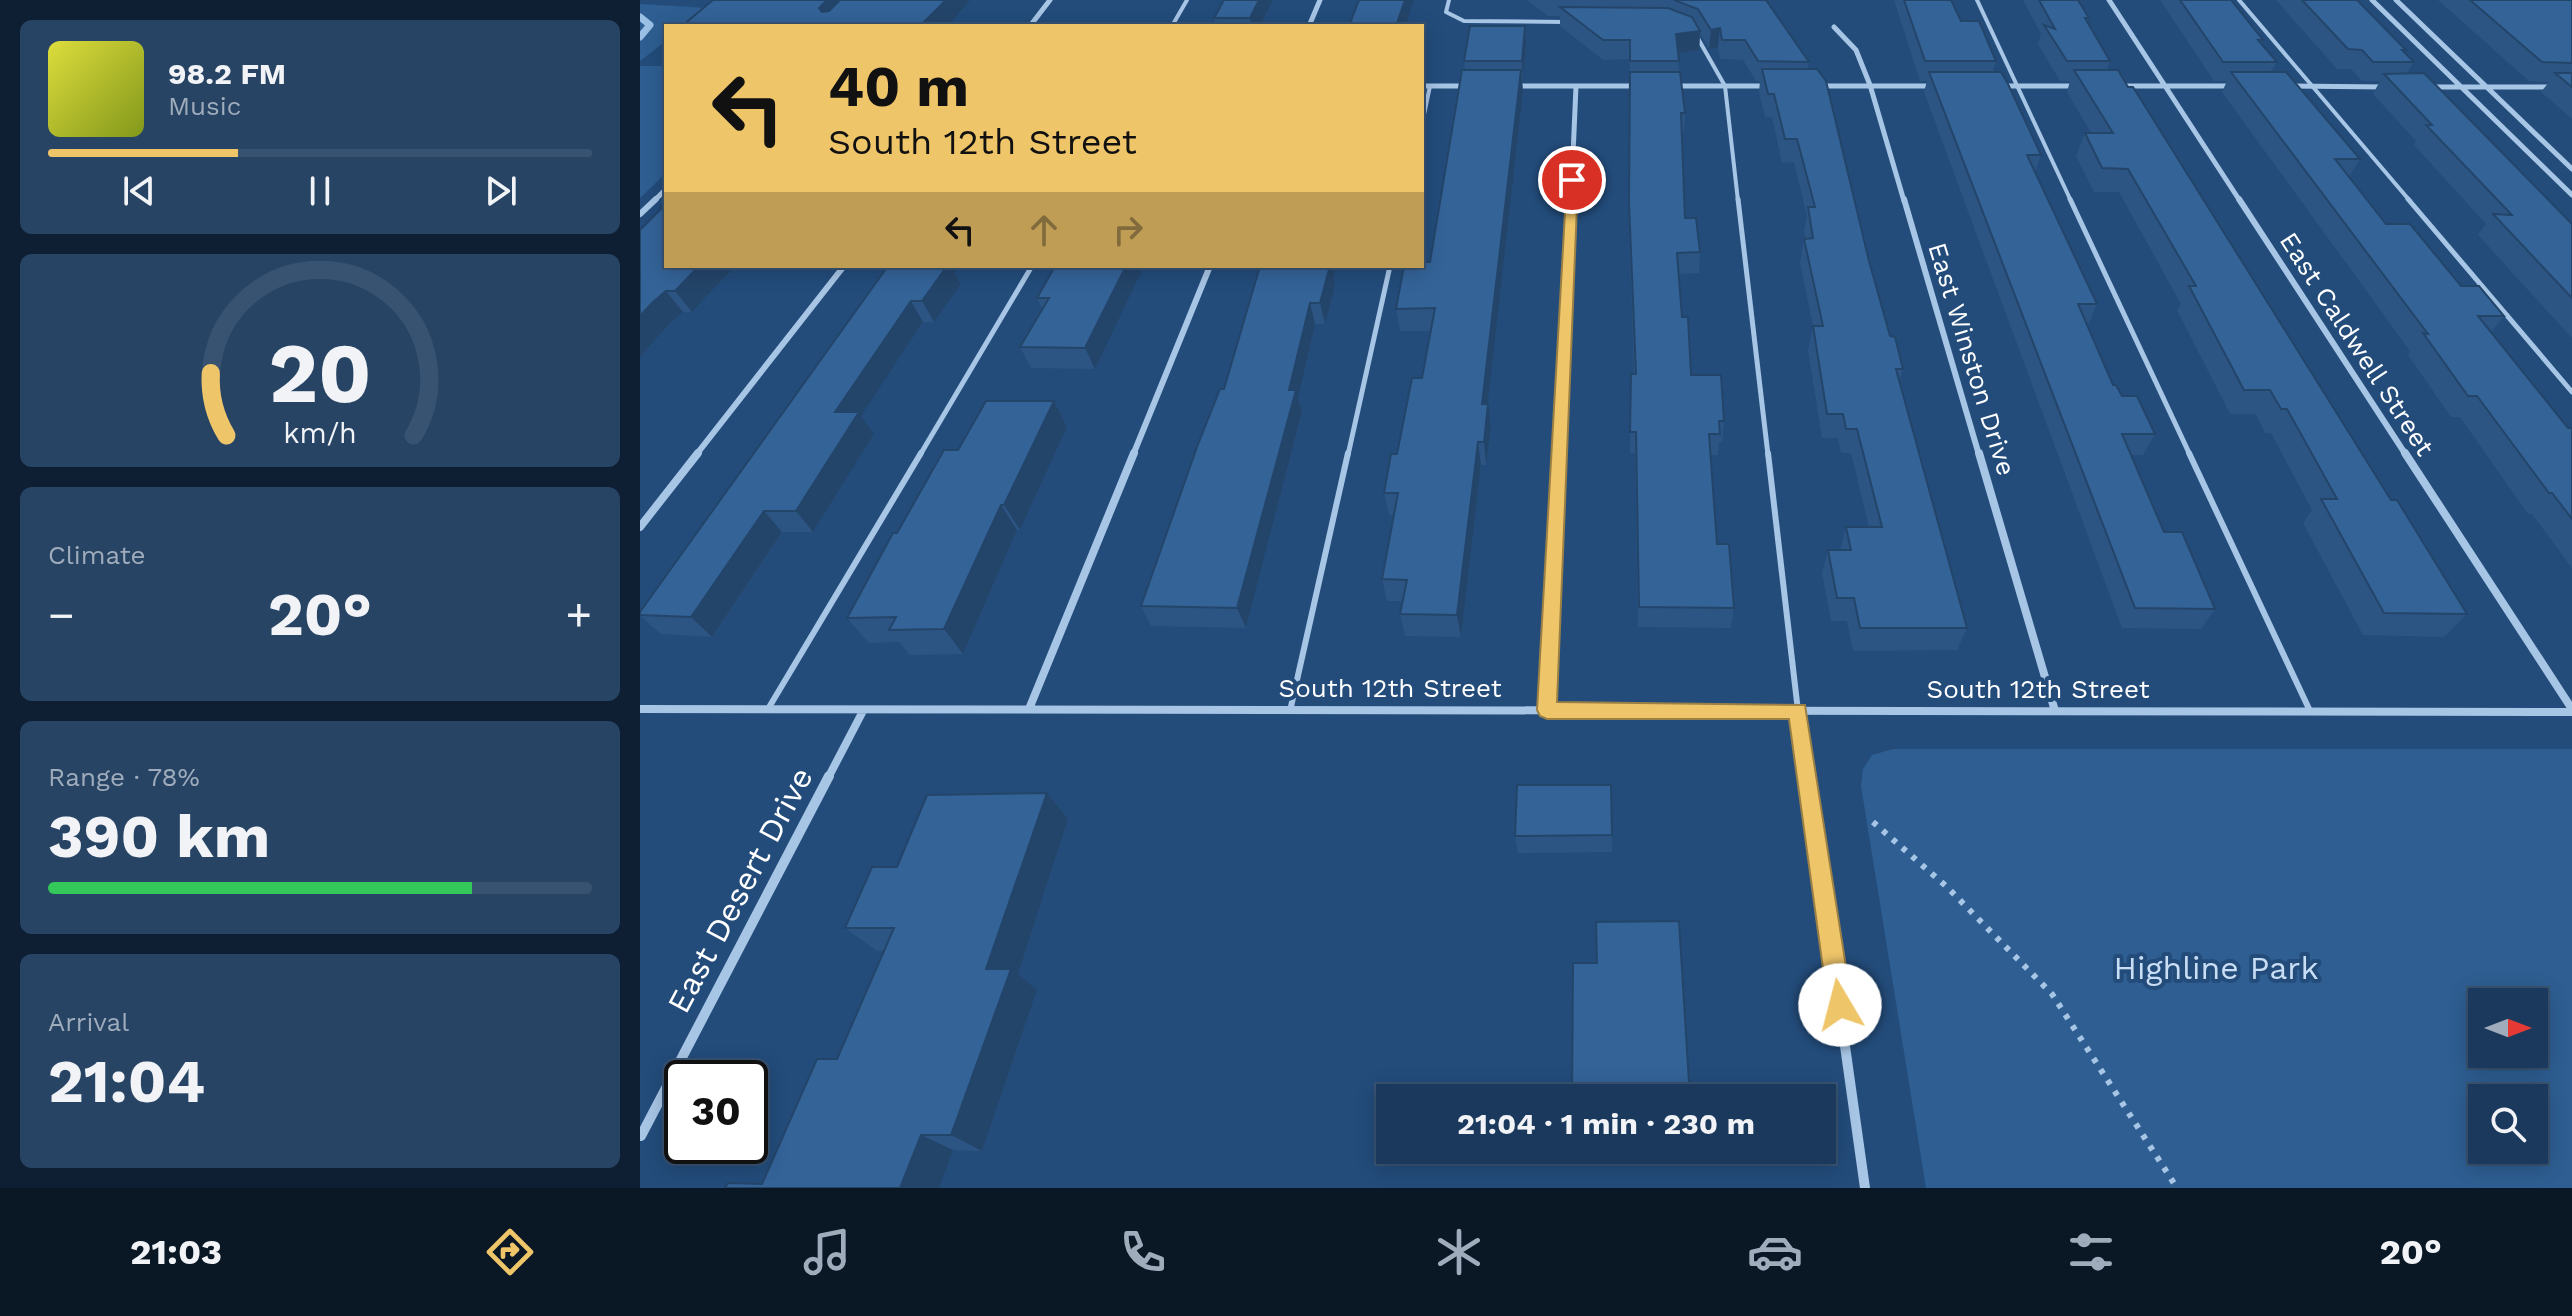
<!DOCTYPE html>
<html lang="en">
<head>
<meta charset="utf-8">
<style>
	body { margin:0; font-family:"Work Sans",sans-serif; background:#274465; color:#f1f3f6; height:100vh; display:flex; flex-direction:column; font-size:30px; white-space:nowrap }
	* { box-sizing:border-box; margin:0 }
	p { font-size:26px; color:#9facbb }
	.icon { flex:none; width:44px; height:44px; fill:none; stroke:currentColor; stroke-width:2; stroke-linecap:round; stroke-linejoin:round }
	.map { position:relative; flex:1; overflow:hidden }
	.drawer { display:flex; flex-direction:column; gap:20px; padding:20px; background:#0e1f33; width:640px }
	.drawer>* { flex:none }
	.guide { position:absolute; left:24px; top:24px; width:760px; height:244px; border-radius:0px; box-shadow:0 4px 20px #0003,0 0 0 2px #385372; background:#efc56a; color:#111; overflow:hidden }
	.needle { width:52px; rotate:90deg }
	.fabs { position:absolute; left:1828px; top:988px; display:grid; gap:16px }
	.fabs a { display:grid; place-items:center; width:80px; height:80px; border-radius:0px; background:#1a395c; box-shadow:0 4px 20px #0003,0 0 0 2px #385372; font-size:40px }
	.speed { position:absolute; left:24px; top:1060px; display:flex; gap:16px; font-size:40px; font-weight:700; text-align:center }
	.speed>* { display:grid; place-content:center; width:104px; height:104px; border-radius:50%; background:#1a395c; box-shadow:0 4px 20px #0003,0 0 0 2px #385372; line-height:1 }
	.speed .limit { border:4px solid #111; border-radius:12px; background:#fff; color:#111 }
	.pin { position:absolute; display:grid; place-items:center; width:68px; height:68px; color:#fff; margin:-34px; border:4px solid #fff; border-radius:50%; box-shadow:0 2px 8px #0007 }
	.me { position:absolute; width:88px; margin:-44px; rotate:352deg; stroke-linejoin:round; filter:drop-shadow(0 0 6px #0008) }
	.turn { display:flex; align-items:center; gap:28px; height:168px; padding:0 32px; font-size:36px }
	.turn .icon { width:104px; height:104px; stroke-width:2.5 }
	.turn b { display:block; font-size:56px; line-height:68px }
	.lanes { display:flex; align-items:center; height:76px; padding:0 32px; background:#0003; justify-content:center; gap:40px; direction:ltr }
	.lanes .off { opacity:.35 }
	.big { font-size:60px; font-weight:700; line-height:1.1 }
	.drawer .widget { flex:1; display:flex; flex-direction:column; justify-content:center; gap:12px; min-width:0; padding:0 28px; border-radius:12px; background:#274465 }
	.drawer .dial { align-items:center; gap:0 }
	.dial svg { height:208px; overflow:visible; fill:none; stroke:#385372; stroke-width:7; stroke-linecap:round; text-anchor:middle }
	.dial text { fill:#f1f3f6; stroke:none }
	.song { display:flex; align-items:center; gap:24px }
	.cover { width:96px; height:96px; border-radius:12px; background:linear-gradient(135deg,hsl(60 70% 55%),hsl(70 70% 35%)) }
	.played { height:8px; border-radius:4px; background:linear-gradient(90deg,#efc56a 35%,#385372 35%) }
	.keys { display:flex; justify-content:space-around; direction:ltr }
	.heat { display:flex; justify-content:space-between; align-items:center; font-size:44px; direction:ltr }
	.charge { height:12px; border-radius:6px; background:linear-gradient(90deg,#34c759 78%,#385372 0) }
	.trip { position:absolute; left:736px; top:1084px; width:460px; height:80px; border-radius:0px; background:#1a395c; box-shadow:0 4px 20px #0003,0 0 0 2px #385372; font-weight:700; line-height:80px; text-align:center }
	.tabs { display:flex; height:128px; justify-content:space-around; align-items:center; background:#0a1725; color:#9facbb }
	.tabs .icon { width:56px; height:56px }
	.tabs .on { color:#efc56a }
	.tabs b { font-size:36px; color:#f1f3f6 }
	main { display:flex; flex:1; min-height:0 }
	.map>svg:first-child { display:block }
	.green { fill:#2e5e92; fill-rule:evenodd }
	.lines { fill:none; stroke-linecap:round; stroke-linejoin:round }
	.stream { stroke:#9bc0e6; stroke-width:7 }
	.path { stroke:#a7c5e5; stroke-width:6; stroke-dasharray:5 8; stroke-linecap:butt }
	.service-far2 { stroke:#a7c5e5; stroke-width:4 }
	.service-far1 { stroke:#a7c5e5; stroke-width:5 }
	.service { stroke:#a7c5e5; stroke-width:6 }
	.minor-far3 { stroke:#a7c5e5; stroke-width:5 }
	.minor-far2 { stroke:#a7c5e5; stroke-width:6 }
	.minor-far1 { stroke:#a7c5e5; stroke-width:8 }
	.minor { stroke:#a7c5e5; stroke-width:10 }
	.wall { fill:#2d5583 }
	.shaded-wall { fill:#24456a }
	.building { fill:#346398; stroke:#24456a; stroke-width:2 }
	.route { fill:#efc56a; stroke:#9b8045; stroke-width:2 }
	.labels { text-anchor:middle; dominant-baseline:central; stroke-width:8; stroke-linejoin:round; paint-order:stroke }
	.street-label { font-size:26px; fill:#fff; stroke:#234c7b }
	.near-street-label { font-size:32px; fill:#fff; stroke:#234c7b }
	.near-park-label { font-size:32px; fill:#c9def4; stroke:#234c7b }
</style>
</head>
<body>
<main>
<section class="drawer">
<div class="widget">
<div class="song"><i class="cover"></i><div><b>98.2 FM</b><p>Music</p></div></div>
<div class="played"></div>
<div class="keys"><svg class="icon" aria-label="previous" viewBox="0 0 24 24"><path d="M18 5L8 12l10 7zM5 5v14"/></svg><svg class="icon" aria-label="pause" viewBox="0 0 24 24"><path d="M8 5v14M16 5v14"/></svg><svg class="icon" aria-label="next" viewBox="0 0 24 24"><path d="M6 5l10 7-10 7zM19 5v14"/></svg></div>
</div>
<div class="widget dial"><svg viewBox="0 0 100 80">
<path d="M14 69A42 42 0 1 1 86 69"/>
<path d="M14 69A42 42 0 0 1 8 45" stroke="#efc56a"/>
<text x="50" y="56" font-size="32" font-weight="700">20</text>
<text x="50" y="72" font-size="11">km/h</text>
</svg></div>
<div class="widget"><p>Climate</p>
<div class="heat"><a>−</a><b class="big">20°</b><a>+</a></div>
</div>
<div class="widget"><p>Range · 78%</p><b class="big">390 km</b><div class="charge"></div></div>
<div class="widget"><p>Arrival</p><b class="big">21:04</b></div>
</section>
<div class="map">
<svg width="1932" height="1188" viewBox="0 0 1932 1188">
	<rect width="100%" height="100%" fill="#234c7b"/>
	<!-- green -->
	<path class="green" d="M0 4 67 8 44 26H26V41L0 61Z
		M0 66H26V173L0 198Z
		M1253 749H1932V1188H1286L1221 786 1223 769 1232 755ZM1842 1002H1894V1054H1842ZM1842 1098H1894V1150H1842Z"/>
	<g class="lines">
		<!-- stream -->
		<path class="stream" d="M0 17 10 25 0 37"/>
		<!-- path -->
		<path class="path" d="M1233 822 1307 887 1412 994 1537 1188"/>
		<!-- service-far2 -->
		<path class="service-far2" d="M809 0 806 12 824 21 925 22
			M1337 0 1431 201
			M1599 0 1770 201
			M532 26 547 0
			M1056 35 1085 86 1098 201
			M782 124 790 86"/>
		<!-- service-far1 -->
		<path class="service-far1" d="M1098 199 1128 455
			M1430 199 1550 455
			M1768 199 1932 392
			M280 455 392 266
			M708 455 750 266"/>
		<!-- service -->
		<path class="service" d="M1128 453 1158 711
			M1549 453 1670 711
			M128 709 281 453
			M650 711 708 453"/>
		<!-- minor-far3 -->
		<path class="minor-far3" d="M1469 0 1600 201
			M1732 0 1932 195
			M1756 0 1932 169
			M390 26 410 0
			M669 26 680 0
			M1194 27 1216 50 1230 85 1264 201
			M782 86H827
			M873 86H999
			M1033 86H1127
			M1177 86H1295
			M1361 86H1439
			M1477 86H1595
			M1649 86 1747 87
			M1789 87H1932
			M14 201 26 189
			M931 201 936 86"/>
		<!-- minor-far2 -->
		<path class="minor-far2" d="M1264 199 1339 455
			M1599 199 1766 455
			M0 214 16 199
			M56 455 204 266
			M493 455 570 266
			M919 455 931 199"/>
		<!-- minor-far1 -->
		<path class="minor-far1" d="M1339 453 1415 711
			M1765 453 1932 709
			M0 527 58 453
			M0 709 1932 712
			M389 709 494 453
			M907 710 919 453
			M1158 711 1167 778
			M188 778 223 711"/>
		<!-- minor -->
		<path class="minor" d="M1167 776 1225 1188
			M1 1136 189 776"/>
	</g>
	<!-- wall -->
	<path class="wall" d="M633 0 620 26H576L574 18Z
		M887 0H1126L1169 62 1168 69 1229 261 1250 336 1263 369 1259 382 1327 628 1317 650 1213 651 1207 621H1191L1182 573 1188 550H1200L1206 527H1229L1211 453H1201L1198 438H1182L1168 350 1173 326 1160 263 1164 239H1166L1164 231 1167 216 1154 162 1142 163 1132 117H1125L1119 92 1120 81H1116L1103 60 1080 59 1078 47 1069 49 1060 33 1059 50 1038 53 1039 72 1045 113 1044 133H1042L1045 218 1060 252 1059 273 1038 274 1042 317 1051 375 1084 421 1082 442H1079L1078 455H1070L1077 544 1094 608 1091 628 998 627 995 454 990 453 991 374H994L989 223 990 59 963 60 920 26V16H908Z
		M1254 0H1311L1321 21 1356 61 1353 72 1401 155 1395 173 1457 304 1448 325 1473 385 1515 434 1503 455H1491L1524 532 1575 609 1561 629 1482 628 1284 92 1287 81H1280Z
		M1383 0H1438L1449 18 1447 22 1470 61 1467 70 1488 87 1751 500 1827 614 1804 637 1723 635 1663 523 1672 510 1631 433H1625L1616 414H1590L1537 310 1541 304 1479 192H1454L1436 156 1445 133H1451L1427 92 1430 81H1420L1398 44 1401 34Z
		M1520 0H1591L1623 40 1621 43 1637 62 1631 72 1720 159 1709 177 1746 224 1821 286 1864 316 1851 332 1928 428H1932V568L1892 514H1888L1820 417H1811L1768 355 1770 351 1582 92 1587 81H1574Z
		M1636 0H1717L1766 50 1765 53 1774 62 1767 73 1932 224V338L1838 235 1846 224 1774 145 1776 141 1733 94 1740 81H1722L1711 69H1697Z
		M1798 0H1932V119L1901 92 1909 82 1889 81Z
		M885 26 886 45 883 81H882L883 92 847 404 851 427 846 465H841L821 637 765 636 760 614 763 601H747L742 579 754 516 749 515 744 493 782 378 790 331H760L756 309 790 262 825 70 824 61Z
		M26 202V266H95L52 312H43L29 324 0 357 22 209 21 207Z
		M248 266H319L314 273 321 284 294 322H283L221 416 234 434 173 532H142L72 637 21 634 0 616V612Z
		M415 266 455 369 391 368 380 347 402 309 397 298Z
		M693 277 695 286 685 324H675L658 399 662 411 606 628 511 626 501 606 584 389Z
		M414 401 427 427 380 530H377L323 654 270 655 259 642 229 643 207 618 257 533 318 450Z
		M971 785 972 852 878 853 875 836Z
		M407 793 428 819 378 974 397 990 342 1151 313 1150 122 1184 197 1059 244 951H237L205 928 257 867Z"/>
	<!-- shaded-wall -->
	<path class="shaded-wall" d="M187 0H214L190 26 179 8Z
		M306 0H330L308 26H280Z
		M619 0H633L620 26H612L610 18Z
		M765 0H774L765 26H756Z
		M885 26 886 45 883 81 882 61Z
		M1080 28 1078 47 1069 49 1071 30Z
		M1060 31 1059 50 1035 54 1036 34Z
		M881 70 883 92 845 427 842 404Z
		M59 266H95L52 312 35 291Z
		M297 266H319L314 273 321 284 294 322 282 301Z
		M486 266H504L455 369 445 348Z
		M685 266H696L693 277 695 286 685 324 680 303Z
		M26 291 43 312 29 324 0 357V316L12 303Z
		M271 301 283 322 221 416 234 434 173 532 156 511 195 412Z
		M670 303 675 324 658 399 662 411 606 628 597 608Z
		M414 401 427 427 380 530 364 505Z
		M848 404 851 427 846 465 844 442Z
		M838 442 841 465 821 637 817 615Z
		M361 505 377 530 323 654 304 629Z
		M124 511 142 532 72 637 51 617Z
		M407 793 428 819 378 974 397 990 342 1151 311 1135 346 969Z
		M281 1135 313 1150 299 1188H260Z"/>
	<!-- building -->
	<path class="building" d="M73 0H187L179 8 182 12 189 11 200 0H306L280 26H42Z
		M584 0H619L610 18H574Z
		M719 0H765L756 26H709Z
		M1034 0H1126L1169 62 1118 61 1105 40H1082L1080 28 1071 30 1058 9Z
		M1264 0H1311L1321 21H1339L1356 61H1285Z
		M1399 0H1438L1449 18H1445L1470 61H1427L1404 25 1415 29Z
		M1540 0H1591L1623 40H1618L1637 62H1583Z
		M1662 0H1717L1766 50H1762L1774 62H1733L1722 50 1708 49Z
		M1830 0H1932V63L1902 62Z
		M920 7 1028 8 1052 17 1060 31 1036 34 1039 61H990V40H963Z
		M474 23 472 26H424L426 24Z
		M830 26H885L882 61H824Z
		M1122 69H1177L1186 81 1229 261 1250 336 1255 337 1263 369H1256L1327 628H1220L1214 598H1197L1188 550H1211L1206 527H1242L1217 429H1206L1203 414H1187L1173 326H1183L1164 239 1173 238 1168 207H1175L1157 139H1145L1134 94H1128Z
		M822 70H881L842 404H848L844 442H838L817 615 760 614 767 580 742 579 758 493H744L751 454H757L772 378H782L795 308 756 309 764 266H782V262H790Z
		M1434 70H1478L1488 87H1493L1751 500H1757L1827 614 1744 613 1681 499H1697L1647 409H1641L1630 390H1604L1549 286H1556L1488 169 1462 168 1445 133H1473Z
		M990 72H1040L1045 113H1041L1045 218H1056L1060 252 1037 253 1042 317H1048L1051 375H1081L1084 421H1079L1080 434H1069L1077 544H1089L1094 608 999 607 996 432H990L991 374H996L989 202Z
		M1289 72H1361L1368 84 1401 155H1387L1457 304H1438L1473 385H1476L1482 396H1497L1515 434H1482L1524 532H1542L1575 609 1495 608Z
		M1591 72H1646L1720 159H1695L1746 224H1770L1821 286H1839L1864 316H1838L1928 428H1932V519L1912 493H1909L1837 396H1828L1783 333 1788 334Z
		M1784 73 1932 224V298L1853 214 1872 215 1786 125H1792L1744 74Z
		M1915 73H1932V87Z
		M26 202V266H59L35 291H26L12 303 0 316V230L23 207H21Z
		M248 266H307L282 301H271L195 412H219L156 511H124L51 617 0 615V612Z
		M415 266H486L445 348 380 347 409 298H397Z
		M620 266H690L680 303H670L649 390H656L597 608 501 606 557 447 580 389H584Z
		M346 401H414L364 505H361L304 629 249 630 256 617 207 618 253 533H257L304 450H318Z
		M877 785H971L972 835 875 836Z
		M407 793 346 969H371L311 1135H281L260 1188H85L88 1183 122 1184 177 1059H197L254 928H205L232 867H257L287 795Z
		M1039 921 1050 1098H932L933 963H957L956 922Z"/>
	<!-- route -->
	<path class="route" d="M927 177 938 180 917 702 1165 705 1212 1005 1208 1014 1200 1017 1191 1014 1188 1005 1149 719H907L900 716 897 710Z"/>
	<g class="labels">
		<!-- street labels -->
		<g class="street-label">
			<text transform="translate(1717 344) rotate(57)">East Caldwell Street</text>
			<text transform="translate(1332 359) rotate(73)">East Winston Drive</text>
			<text x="750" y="688">South 12th Street</text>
			<text x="1398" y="689">South 12th Street</text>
		</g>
		<!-- near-street labels -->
		<g class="near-street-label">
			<text transform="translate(100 890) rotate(-62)">East Desert Drive</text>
		</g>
		<!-- near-park labels -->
		<g class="near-park-label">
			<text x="1576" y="968">Highline Park</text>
		</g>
	</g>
</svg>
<div class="fabs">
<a><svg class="needle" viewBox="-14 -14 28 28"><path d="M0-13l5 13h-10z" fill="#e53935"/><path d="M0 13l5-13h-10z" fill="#9facbb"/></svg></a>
<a><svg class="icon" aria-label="search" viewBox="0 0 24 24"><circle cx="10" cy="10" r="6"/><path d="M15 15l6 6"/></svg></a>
</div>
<div class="speed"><div class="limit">30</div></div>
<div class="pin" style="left:932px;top:180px;background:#d93025"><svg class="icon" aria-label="arrive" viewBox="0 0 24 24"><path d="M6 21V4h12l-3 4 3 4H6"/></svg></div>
<svg class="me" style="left:1200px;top:1005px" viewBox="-20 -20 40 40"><circle r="19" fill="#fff"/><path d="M0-13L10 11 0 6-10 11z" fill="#efc56a"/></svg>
<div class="trip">21:04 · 1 min · 230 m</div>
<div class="guide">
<div class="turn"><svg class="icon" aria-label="left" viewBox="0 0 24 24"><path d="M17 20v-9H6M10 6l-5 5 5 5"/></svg><div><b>40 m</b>South 12th Street</div></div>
<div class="lanes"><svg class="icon" aria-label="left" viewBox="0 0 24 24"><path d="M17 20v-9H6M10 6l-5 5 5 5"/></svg><svg class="icon off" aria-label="ahead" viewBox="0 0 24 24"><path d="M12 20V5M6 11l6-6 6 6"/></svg><svg class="icon off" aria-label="right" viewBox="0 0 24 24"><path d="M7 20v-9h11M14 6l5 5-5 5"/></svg></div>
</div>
</div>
</main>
<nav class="tabs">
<b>21:03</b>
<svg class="icon on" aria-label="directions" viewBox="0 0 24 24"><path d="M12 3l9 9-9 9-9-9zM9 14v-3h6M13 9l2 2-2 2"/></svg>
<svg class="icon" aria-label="music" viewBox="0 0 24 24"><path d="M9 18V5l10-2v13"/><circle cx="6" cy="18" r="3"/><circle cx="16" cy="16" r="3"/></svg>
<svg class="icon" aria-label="phone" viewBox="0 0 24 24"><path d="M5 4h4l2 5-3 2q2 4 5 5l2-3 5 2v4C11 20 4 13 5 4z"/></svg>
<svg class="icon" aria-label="climate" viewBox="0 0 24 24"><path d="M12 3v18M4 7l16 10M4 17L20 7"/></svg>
<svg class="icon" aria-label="car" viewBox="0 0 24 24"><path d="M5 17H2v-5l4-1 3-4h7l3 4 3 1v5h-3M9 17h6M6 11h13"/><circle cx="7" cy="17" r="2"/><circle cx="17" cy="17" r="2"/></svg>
<svg class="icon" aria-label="filters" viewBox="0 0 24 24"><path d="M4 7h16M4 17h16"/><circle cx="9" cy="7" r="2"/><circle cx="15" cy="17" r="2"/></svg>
<b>20°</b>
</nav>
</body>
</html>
